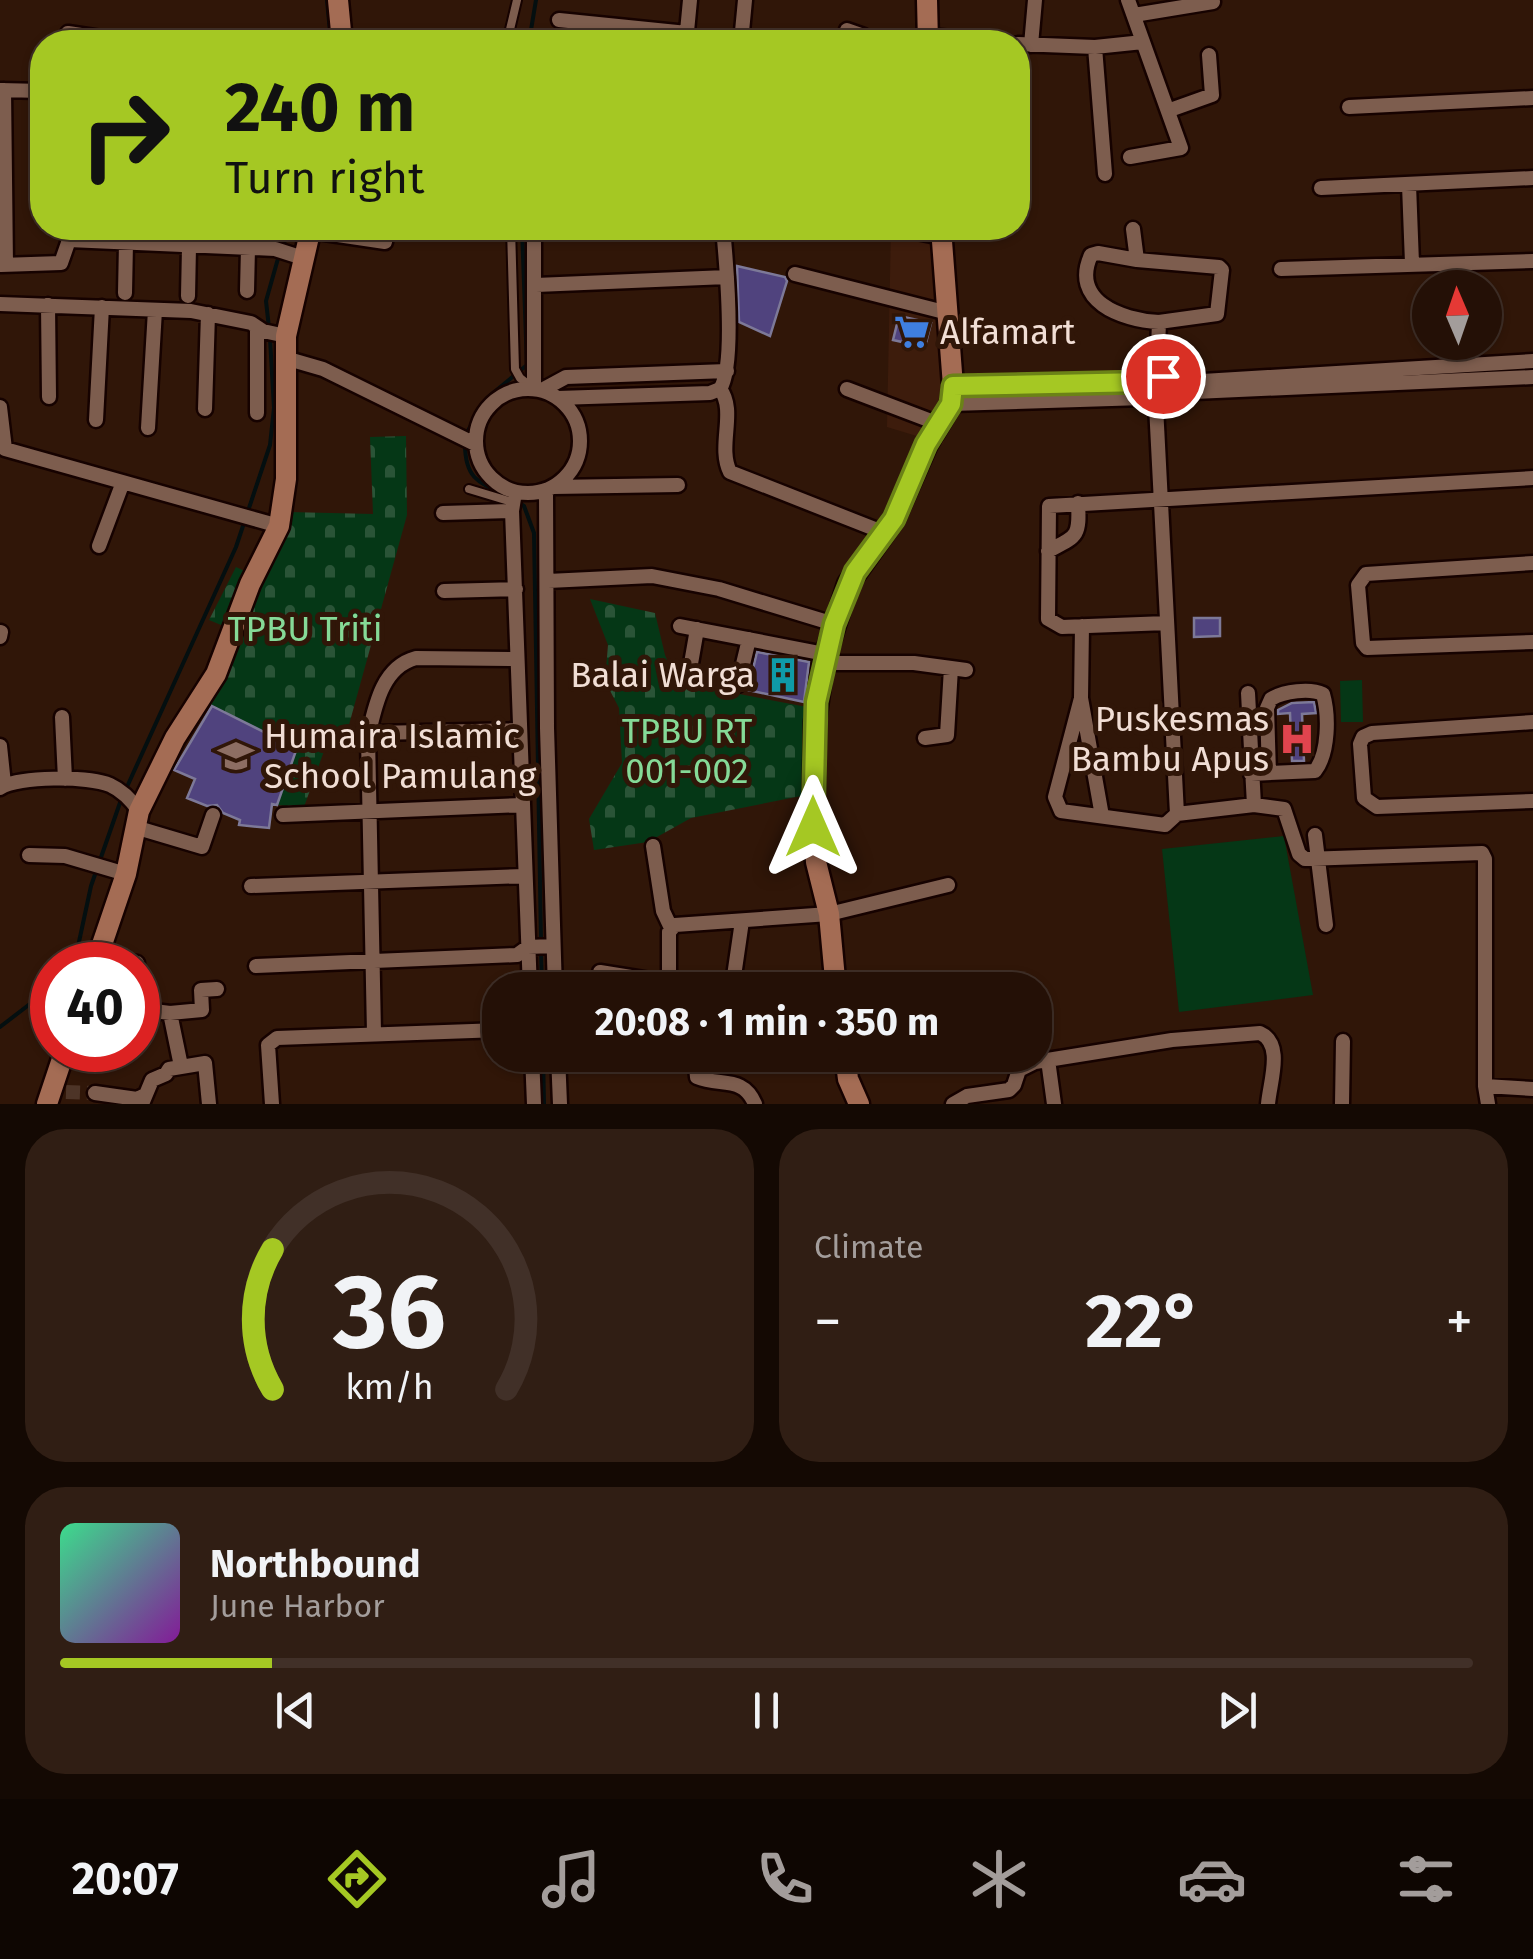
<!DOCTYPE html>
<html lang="en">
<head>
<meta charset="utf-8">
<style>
	body { margin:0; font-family:"Fira Sans",sans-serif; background:#301e14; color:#f1f3f6; height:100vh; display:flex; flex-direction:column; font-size:38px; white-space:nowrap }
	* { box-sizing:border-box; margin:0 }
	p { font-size:32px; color:#a39d9b }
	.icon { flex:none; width:55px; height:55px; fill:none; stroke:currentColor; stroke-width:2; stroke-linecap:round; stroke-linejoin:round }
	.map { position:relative; height:1104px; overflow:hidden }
	.details { display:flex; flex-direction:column; gap:25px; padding:25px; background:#140903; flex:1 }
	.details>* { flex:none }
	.banner { position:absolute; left:30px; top:30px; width:1000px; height:210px; border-radius:40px; box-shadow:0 2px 8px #0004,0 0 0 2px #413028; background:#a5c823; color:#111; overflow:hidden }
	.needle { width:65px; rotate:358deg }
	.buttons { position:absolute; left:1412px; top:270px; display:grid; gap:20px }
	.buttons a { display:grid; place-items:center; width:90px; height:90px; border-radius:50%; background:#241006; box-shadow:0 2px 8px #0004,0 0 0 2px #413028; font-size:50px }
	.speed { position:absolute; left:30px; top:942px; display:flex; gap:20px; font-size:50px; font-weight:700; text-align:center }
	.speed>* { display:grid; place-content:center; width:130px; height:130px; border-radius:50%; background:#241006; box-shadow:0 2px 8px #0004,0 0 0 2px #413028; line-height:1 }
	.speed .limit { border:15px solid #d22; background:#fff; color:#111 }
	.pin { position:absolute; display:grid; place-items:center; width:85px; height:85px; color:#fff; margin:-42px; border:5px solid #fff; border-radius:50%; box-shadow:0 2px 10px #0007 }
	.me { position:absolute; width:110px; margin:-55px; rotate:0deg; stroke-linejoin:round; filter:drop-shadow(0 0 8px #0008) }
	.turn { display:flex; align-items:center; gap:35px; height:210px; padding:0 30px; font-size:45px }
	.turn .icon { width:130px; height:130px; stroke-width:2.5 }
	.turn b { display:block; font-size:70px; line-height:85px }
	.big { font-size:75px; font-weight:700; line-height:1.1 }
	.details .card { flex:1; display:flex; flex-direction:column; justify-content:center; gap:15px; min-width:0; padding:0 35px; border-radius:40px; background:#301e14 }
	.details .dial { align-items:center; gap:0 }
	.dial svg { height:260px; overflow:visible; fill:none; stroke:#413028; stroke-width:7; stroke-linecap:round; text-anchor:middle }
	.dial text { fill:#f1f3f6; stroke:none }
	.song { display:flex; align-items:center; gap:30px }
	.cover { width:120px; height:120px; border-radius:15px; background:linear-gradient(135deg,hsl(150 70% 55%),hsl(290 70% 35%)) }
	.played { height:10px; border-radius:5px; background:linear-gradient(90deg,#a5c823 15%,#413028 15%) }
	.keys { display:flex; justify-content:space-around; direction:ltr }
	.heat { display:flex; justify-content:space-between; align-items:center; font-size:55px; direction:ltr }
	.details .tiles { flex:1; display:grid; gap:25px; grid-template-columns:1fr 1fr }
	.card:last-child { grid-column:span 2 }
	.trip { position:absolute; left:482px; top:972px; width:570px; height:100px; border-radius:40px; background:#241006; box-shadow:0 2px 8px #0004,0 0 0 2px #413028; font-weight:700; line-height:100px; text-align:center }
	.tab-bar { display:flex; height:160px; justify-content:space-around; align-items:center; background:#0e0602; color:#a39d9b }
	.tab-bar .icon { width:70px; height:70px }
	.tab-bar .on { color:#a5c823 }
	.tab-bar b { font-size:45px; color:#f1f3f6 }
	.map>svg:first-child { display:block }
	.built { fill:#3d1c0c }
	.cemetery { fill:url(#cemetery-stones) }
	.garden { fill:#053716 }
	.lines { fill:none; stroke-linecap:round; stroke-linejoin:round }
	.stream { stroke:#040f10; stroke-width:4 }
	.building { fill:#50437e; stroke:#7d7998; stroke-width:2.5 }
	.street-tunnel { stroke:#4d3427; stroke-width:14; stroke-dasharray:14 7; stroke-linecap:butt }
	.lane-casing { stroke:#160200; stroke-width:12 }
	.street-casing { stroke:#160200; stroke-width:19 }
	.secondary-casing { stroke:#160200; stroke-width:25 }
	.lane { stroke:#7d5d4e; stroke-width:8 }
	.street { stroke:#7d5d4e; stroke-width:14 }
	.secondary { stroke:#a46c54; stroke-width:20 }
	.route-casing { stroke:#6b8217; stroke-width:25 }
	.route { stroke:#a5c823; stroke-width:18 }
	.labels { text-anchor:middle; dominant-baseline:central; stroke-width:10; stroke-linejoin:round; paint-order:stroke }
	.poi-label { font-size:35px; fill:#f1ded5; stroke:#301608; text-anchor:start }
	.park-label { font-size:35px; fill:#85da97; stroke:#301608 }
</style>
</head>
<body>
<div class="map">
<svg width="1533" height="1104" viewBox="0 0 1533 1104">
	<defs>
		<pattern id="cemetery-stones" width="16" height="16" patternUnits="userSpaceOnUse" patternTransform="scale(2.5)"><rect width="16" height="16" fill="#053716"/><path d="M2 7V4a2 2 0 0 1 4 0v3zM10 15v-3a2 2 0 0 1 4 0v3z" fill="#2a5437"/></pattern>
	</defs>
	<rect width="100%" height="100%" fill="#301608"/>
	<!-- built -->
	<path class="built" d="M891 228H951L961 369 943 444 887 427Z"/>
	<!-- cemetery -->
	<path class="cemetery" d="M406 436 407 515 342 750 331 748 324 751 304 807 277 805 299 742 276 738 207 704 238 632 209 620 236 567 259 578 288 512 373 514 370 437Z
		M590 599 655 613 665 655 676 682 807 707 806 795 691 818 648 842 594 850 589 819 622 763 619 708 605 681 608 645Z"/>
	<!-- garden -->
	<path class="garden" d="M1362 680 1363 722H1341L1340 681Z
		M1284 836 1313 995 1179 1012 1162 849Z"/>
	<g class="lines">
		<!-- stream -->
		<path class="stream" d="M327 0 331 42
			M529 42 536 0
			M283 246 289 228
			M269 328 266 301 279 255
			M466 434 487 398 527 365 522 228
			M465 444C465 479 479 483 508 496
			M516 501 524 506 534 533 541 940
			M126 789 236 547 270 445 274 408 270 338
			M541 950 542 990
			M74 965 91 886 122 797
			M0 1027 52 987
			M543 1055 544 1104"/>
	</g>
	<!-- building -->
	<path class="building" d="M737 266 785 277 787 281 770 336 739 322Z
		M899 316 931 323 925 347 893 340Z
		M1194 618H1220V636L1194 637Z
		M757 652 809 662 804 702 748 690Z
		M1314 702 1316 713 1302 714 1304 761H1292L1290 713 1278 714V710L1292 703Z
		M212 706 276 738 299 742 277 805 272 804 269 828 239 825 240 820 223 813 217 805 207 806 187 798 195 779 174 770Z"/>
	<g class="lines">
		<!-- street-tunnel -->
		<path class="street-tunnel" d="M66 1092 95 1093"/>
		<defs>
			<path id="lane" d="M507 42 517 0
				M511 228 515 369 520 378 534 389
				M469 489 512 502"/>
			<path id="street" d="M1128 0 1181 148 1130 157
				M1134 15 1213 2
				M559 20 687 33
				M847 30 864 36 868 42
				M928 36 1001 42
				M64 42 68 33 127 42
				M686 42 690 0
				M741 42 745 0
				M1018 44 1095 47 1143 42
				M1031 45 1035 0
				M1095 47 1105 174
				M0 90 42 91
				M4 90 6 265
				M1349 107 1533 98
				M1170 110 1212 95 1209 55
				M1409 185 1412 263
				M1321 188 1533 178
				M534 228V389
				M896 228 942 237
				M1133 229 1137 260 1219 267 1222 270 1217 314 1159 322 1157 375
				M311 231 385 242
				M69 240 275 249 303 258
				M1137 260 1098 253 1091 255C1070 301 1121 320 1159 322
				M1 265 61 263 69 240V228
				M1281 269 1533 261
				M795 274 948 313
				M536 285 727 277
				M247 291 248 248
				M125 293 126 243
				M188 296 189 247
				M0 304 191 311 251 323 263 331 286 336
				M48 305 49 397
				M257 327V413
				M285 358 323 369 475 444
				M1170 383 1533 361
				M953 386 1144 383
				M476 441a52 52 0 1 1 104 0a52 52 0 1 1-104 0Z
				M720 389C737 411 717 446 730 472L885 533
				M847 389 939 424
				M542 390 566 377 727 371
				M1172 393 1533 377
				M558 398 710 393 720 389C736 365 726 260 723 228
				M951 404 1143 398
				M1156 406 1177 814
				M0 407 5 449 279 526
				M205 409 208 314
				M96 420 102 307
				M148 428 155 310
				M553 487 678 485
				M546 490 547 728 555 990
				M515 492 512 511 530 990
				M443 513 512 511
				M99 546 123 482
				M1048 551C1077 536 1080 537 1078 503
				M1533 563 1366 574 1358 585 1363 643 1367 648 1533 642
				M548 581 652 576 719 589 834 624
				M444 591 516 589
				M1167 623 1062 627 1048 619 1049 506 1533 478
				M680 626 825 654
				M1082 626 1081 698 1102 816
				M0 637 1 632
				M823 663H914L966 670
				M689 675 697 629
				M738 685 749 639
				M1248 693 1254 805
				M1081 698 1055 797 1061 811 1165 825 1177 814 1254 805 1284 809 1299 854 1305 859 1482 853 1485 859V1086L1488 1104
				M62 717 65 779
				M1533 722 1372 733 1363 737 1360 744 1364 798 1377 807 1533 801
				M368 737C375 706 382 667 416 658L517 659
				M925 738 947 735 951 668
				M0 746 4 784
				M1251 774 1315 771C1329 753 1329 715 1323 694 1310 688 1284 691 1271 699L1267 708 1269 773
				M0 788C18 776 89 776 110 785 121 790 132 801 139 811
				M283 815 523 805
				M138 828 202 847 213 815
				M1315 835 1326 925
				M653 846 663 911 671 928
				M29 855 65 856 126 874
				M251 886 525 876
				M97 958 137 963
				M256 966 517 955 528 947 553 946
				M600 972 662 982 669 978V932L675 925 829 914 948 885
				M732 990 742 921
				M138 1009 170 1013 202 1010 201 990 217 989
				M170 1013 181 1066
				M374 1033 368 737 373 733 520 730
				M532 1055 534 1104
				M558 1055 560 1104
				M695 1055 697 1077C720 1087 743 1075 755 1104
				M1048 1060 1054 1104
				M607 1064 608 1055
				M1485 1086 1533 1089
				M95 1093 137 1099 143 1096
				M142 1104 152 1080 166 1074 169 1069 205 1063 209 1104
				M272 1104 268 1045 277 1038 500 1030
				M953 1104 967 1096 1009 1090 1014 1085 1019 1070 1035 1062 1172 1040 1260 1033C1284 1044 1270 1081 1268 1104
				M1342 1104 1343 1041"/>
			<path id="secondary" d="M338 0 342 42
				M927 0 928 42
				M95 965 126 874 139 811 175 738 216 674 250 584 279 526 286 479V336L311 228
				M836 990 829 914 816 862 813 827 815 722 823 663 848 584 894 519 927 444 951 404 953 386 941 228
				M845 1055 848 1079 859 1104
				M47 1104 65 1050"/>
		</defs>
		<!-- lane casing -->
		<use href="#lane" class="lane-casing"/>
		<!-- street casing -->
		<use href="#street" class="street-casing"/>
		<!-- secondary casing -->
		<use href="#secondary" class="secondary-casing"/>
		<!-- lane -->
		<use href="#lane" class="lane"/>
		<!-- street -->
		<use href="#street" class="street"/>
		<!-- secondary -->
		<use href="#secondary" class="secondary"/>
	</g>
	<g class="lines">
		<defs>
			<path id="route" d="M813 827 816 702 834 624 855 572 894 519 926 444 951 404 953 386 1144 382 1152 376H1163"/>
		</defs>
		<!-- route casing -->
		<use href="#route" class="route-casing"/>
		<!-- route -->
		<use href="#route" class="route"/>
	</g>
	<!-- icons -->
	<defs>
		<symbol id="supermarket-bare" viewBox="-9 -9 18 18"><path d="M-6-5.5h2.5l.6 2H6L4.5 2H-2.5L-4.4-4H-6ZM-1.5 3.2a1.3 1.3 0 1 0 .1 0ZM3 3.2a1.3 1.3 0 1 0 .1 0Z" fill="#3f7fe0" stroke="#301608" stroke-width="2.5" paint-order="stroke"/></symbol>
		<symbol id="building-bare" viewBox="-9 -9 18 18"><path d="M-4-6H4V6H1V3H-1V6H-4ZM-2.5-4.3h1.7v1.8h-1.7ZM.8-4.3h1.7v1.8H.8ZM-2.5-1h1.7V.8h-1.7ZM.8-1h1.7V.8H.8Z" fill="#0f9aa8" stroke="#301608" stroke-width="2.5" paint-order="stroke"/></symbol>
		<symbol id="hospital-bare" viewBox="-9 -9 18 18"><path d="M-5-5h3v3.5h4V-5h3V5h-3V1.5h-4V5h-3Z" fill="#e0444e" stroke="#301608" stroke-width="2.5" paint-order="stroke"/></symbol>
		<symbol id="school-bare" viewBox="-9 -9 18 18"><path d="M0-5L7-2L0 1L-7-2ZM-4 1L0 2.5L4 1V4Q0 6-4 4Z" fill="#8d6e63" stroke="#301608" stroke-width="2.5" paint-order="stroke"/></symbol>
	</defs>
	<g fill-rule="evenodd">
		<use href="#supermarket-bare" x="887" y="307" width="50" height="50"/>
		<use href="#building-bare" x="758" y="650" width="50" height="50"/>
		<use href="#hospital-bare" x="1272" y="714" width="50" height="50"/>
		<use href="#school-bare" x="211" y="731" width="50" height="50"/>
	</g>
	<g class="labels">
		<!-- poi labels -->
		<g class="poi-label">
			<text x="940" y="332">Alfamart</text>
			<text x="755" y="675" text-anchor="end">Balai Warga</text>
			<text x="1269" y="719" text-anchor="end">Puskesmas<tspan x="1269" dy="40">Bambu Apus</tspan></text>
			<text x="264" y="736">Humaira Islamic<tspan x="264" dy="40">School Pamulang</tspan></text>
		</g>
		<!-- park labels -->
		<g class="park-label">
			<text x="305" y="629">TPBU Triti</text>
			<text x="687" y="731">TPBU RT<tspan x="687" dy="40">001-002</tspan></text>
		</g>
	</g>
</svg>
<div class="buttons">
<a><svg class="needle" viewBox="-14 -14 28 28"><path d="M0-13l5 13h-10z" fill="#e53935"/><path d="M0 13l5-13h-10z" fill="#a39d9b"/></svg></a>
</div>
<div class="speed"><div class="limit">40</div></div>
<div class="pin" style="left:1163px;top:376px;background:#d93025"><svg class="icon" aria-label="arrive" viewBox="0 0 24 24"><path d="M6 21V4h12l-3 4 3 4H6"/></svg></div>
<svg class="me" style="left:813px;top:827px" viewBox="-20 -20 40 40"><path d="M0-17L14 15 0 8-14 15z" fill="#a5c823" stroke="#fff" stroke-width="4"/></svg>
<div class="trip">20:08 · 1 min · 350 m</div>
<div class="banner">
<div class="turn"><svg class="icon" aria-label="right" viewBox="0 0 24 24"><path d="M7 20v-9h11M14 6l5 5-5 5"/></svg><div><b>240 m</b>Turn right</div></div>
</div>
</div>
<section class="details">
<div class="tiles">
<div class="card dial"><svg viewBox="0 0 100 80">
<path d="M14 69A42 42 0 1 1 86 69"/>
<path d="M14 69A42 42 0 0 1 14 26" stroke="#a5c823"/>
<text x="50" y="56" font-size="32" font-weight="700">36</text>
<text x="50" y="72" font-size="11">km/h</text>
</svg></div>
<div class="card"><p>Climate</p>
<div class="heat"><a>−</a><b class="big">22°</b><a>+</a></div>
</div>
<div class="card">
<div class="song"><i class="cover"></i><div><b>Northbound</b><p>June Harbor</p></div></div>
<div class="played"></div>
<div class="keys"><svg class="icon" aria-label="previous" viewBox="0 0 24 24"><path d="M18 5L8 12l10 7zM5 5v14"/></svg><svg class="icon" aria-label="pause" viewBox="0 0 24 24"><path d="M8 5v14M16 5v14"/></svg><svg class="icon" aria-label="next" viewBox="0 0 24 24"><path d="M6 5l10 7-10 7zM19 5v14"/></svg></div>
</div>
</div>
</section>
<nav class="tab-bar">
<b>20:07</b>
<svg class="icon on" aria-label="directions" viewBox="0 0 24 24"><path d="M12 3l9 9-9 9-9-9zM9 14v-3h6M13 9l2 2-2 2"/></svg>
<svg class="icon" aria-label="music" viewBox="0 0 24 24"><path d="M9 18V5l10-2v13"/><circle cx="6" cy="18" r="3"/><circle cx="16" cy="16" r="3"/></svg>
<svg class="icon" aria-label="phone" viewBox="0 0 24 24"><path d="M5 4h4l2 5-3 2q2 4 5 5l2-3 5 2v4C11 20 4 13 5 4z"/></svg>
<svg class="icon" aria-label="climate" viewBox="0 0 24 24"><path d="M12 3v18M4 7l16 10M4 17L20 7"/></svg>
<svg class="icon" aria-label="car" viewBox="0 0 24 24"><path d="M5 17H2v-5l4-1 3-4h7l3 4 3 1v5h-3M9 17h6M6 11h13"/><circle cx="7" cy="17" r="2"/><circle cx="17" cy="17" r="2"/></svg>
<svg class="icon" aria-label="filters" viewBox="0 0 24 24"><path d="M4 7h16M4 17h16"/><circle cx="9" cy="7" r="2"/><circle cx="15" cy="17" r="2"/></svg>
</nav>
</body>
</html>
